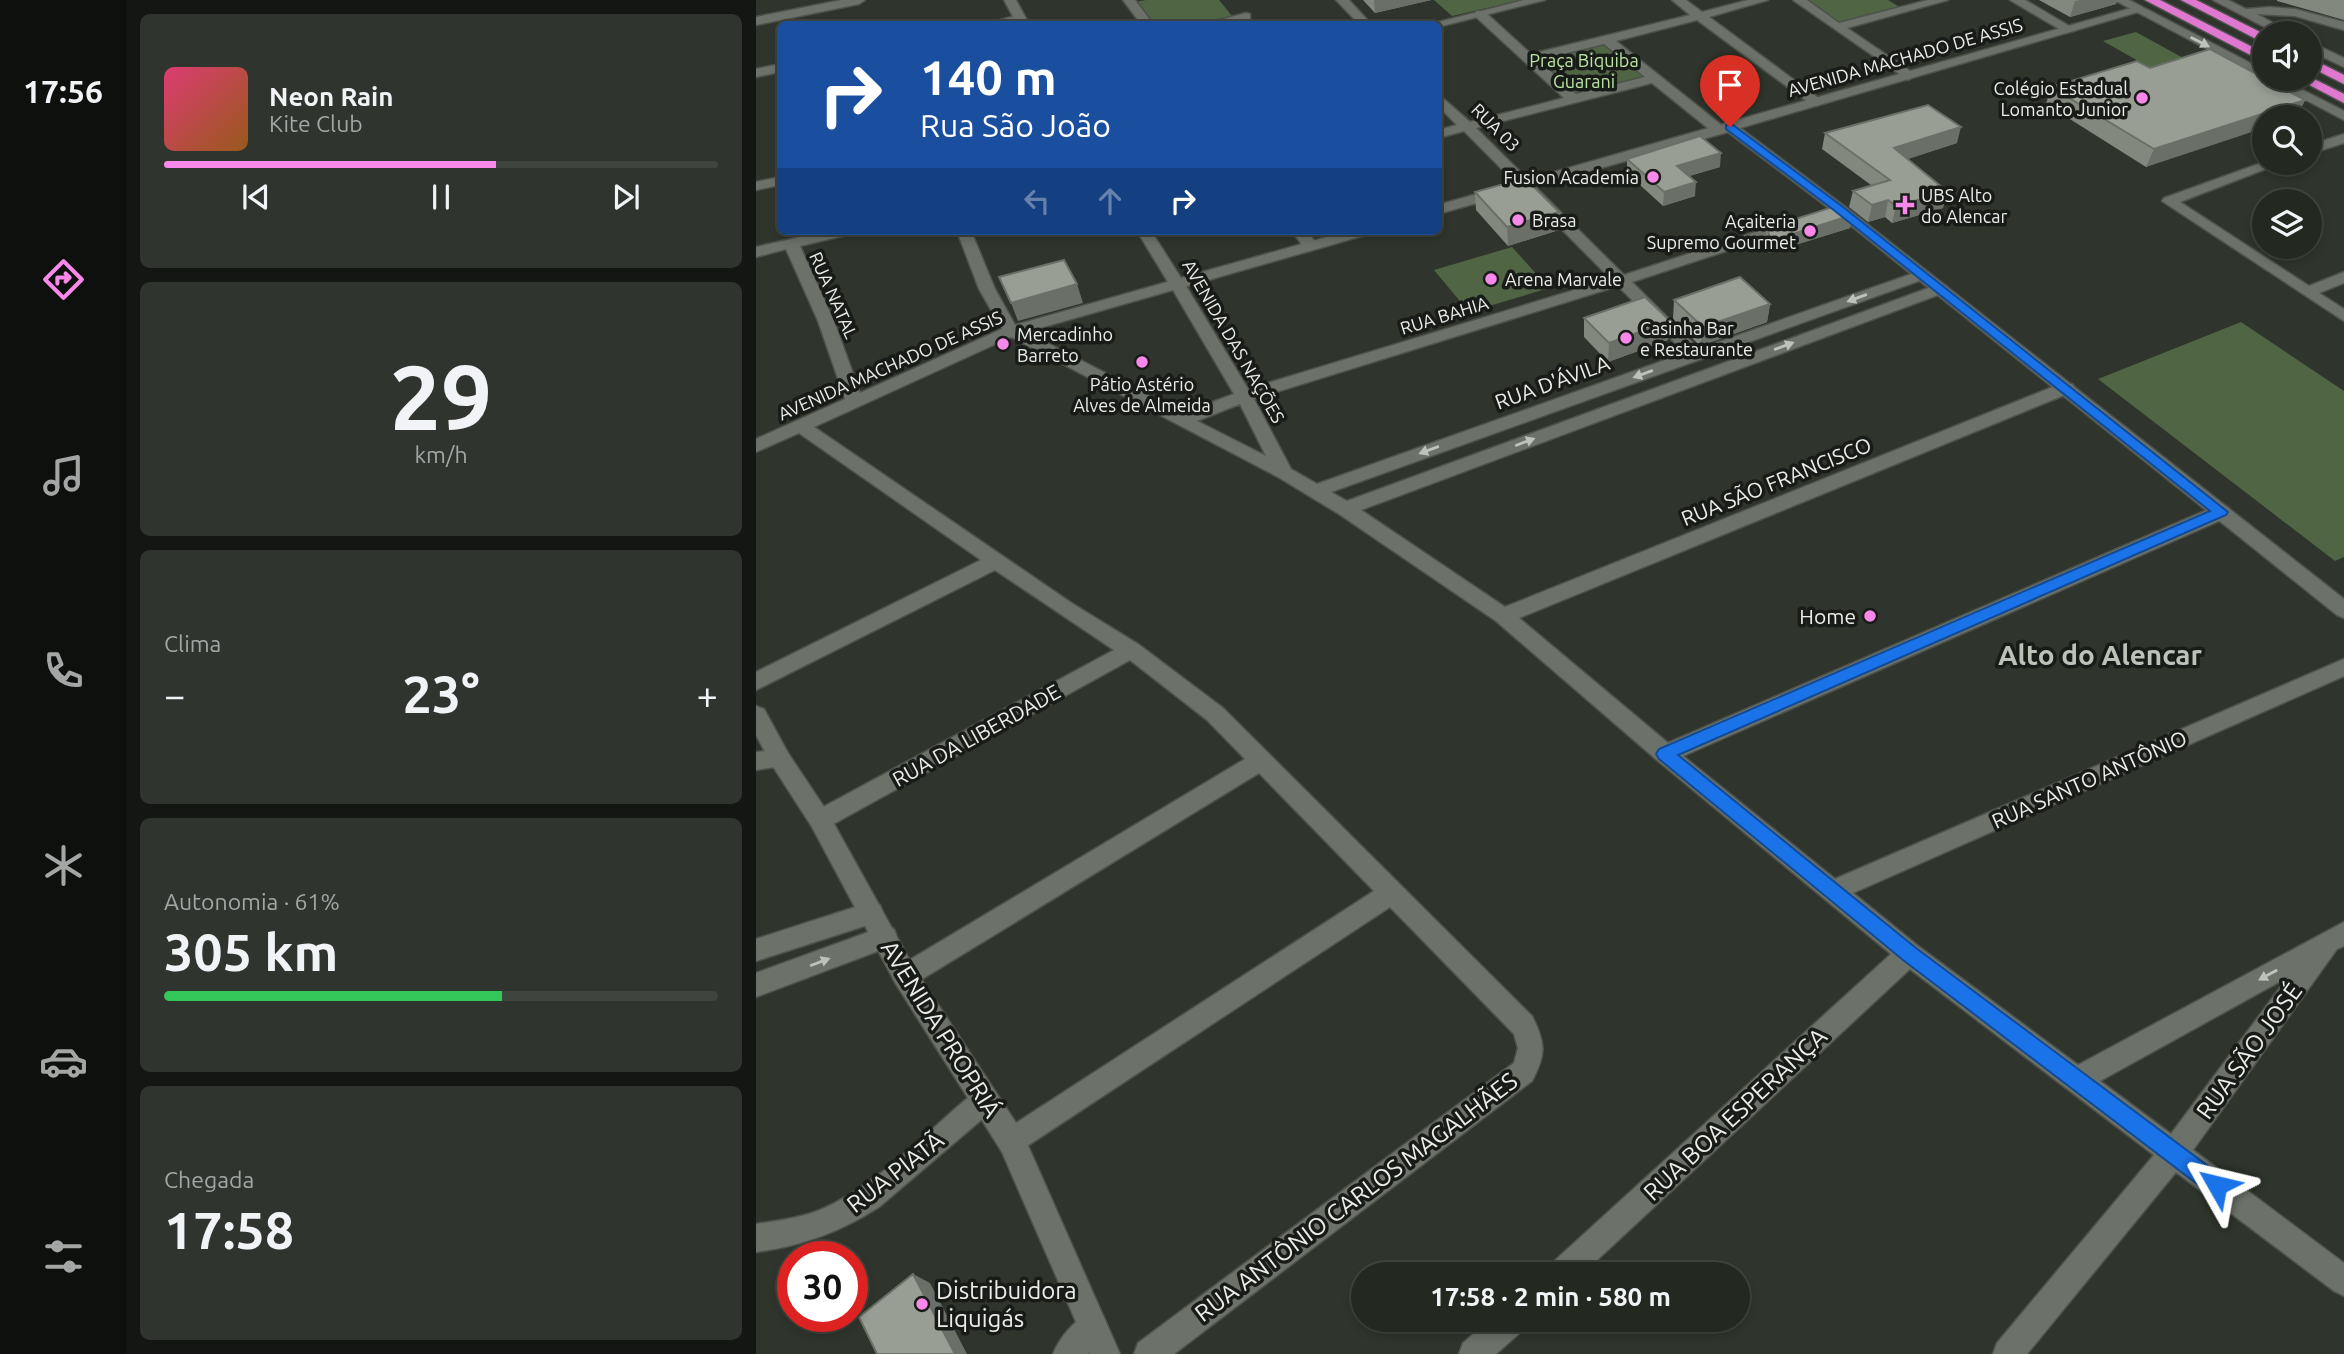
<!DOCTYPE html>
<html lang="pt">
<head>
<meta charset="utf-8">
<style>
	body { margin:0; font-family:Ubuntu,sans-serif; background:#2f342e; color:#f1f3f6; height:100vh; display:flex; flex-direction:column; font-size:26px; white-space:nowrap }
	* { box-sizing:border-box; margin:0 }
	p { font-size:23px; color:#a3a6a5 }
	.icon { flex:none; width:38px; height:38px; fill:none; stroke:currentColor; stroke-width:2; stroke-linecap:round; stroke-linejoin:round }
	.map { position:relative; flex:1; overflow:hidden }
	.drawer { display:flex; flex-direction:column; gap:14px; padding:14px; background:#131612; width:630px }
	.drawer>* { flex:none }
	.hud { position:absolute; left:21px; top:21px; width:665px; height:214px; border-radius:10px; box-shadow:0 4px 10px #0003,0 0 0 2px #40443f; background:#1a4fa0; color:#fff; overflow:hidden }
	.buttons { position:absolute; left:1496px; top:21px; display:grid; gap:14px }
	.buttons a { display:grid; place-items:center; width:70px; height:70px; border-radius:50%; background:#232821; box-shadow:0 4px 10px #0003,0 0 0 2px #40443f; font-size:35px }
	.speed { position:absolute; left:21px; top:1241px; display:flex; gap:14px; font-size:35px; font-weight:700; text-align:center }
	.speed>* { display:grid; place-content:center; width:91px; height:91px; border-radius:50%; background:#232821; box-shadow:0 4px 10px #0003,0 0 0 2px #40443f; line-height:1 }
	.speed .limit { border:10px solid #d22; background:#fff; color:#111 }
	.pin { position:absolute; display:grid; place-items:center; width:60px; height:60px; color:#fff; margin:-72px -30px; border-radius:50% 50% 50% 0; rotate:-45deg; box-shadow:0 0 7px #0007 }
	.pin .icon { rotate:45deg }
	.me { position:absolute; width:77px; margin:-38px; rotate:307deg; stroke-linejoin:round; filter:drop-shadow(0 0 5px #0008) }
	.turn { display:flex; align-items:center; gap:24px; height:147px; padding:0 28px; font-size:32px }
	.turn .icon { width:91px; height:91px; stroke-width:2.5 }
	.turn b { display:block; font-size:49px; line-height:60px }
	.lanes { display:flex; align-items:center; height:66px; padding:0 28px; background:#0003; justify-content:center; gap:35px; direction:ltr }
	.lanes .off { opacity:.35 }
	.big { font-size:52px; font-weight:600; line-height:1.1 }
	.drawer .tile { flex:1; display:flex; flex-direction:column; justify-content:center; gap:10px; min-width:0; padding:0 24px; border-radius:10px; background:#2f342e }
	.drawer .dial { align-items:center; gap:0 }
	.dial b { font-size:91px; line-height:1 }
	.song { display:flex; align-items:center; gap:21px }
	.cover { width:84px; height:84px; border-radius:10px; background:linear-gradient(135deg,hsl(340 70% 55%),hsl(30 70% 35%)) }
	.played { height:7px; border-radius:4px; background:linear-gradient(90deg,#f888e9 60%,#40443f 60%) }
	.keys { display:flex; justify-content:space-around; direction:ltr }
	.heat { display:flex; justify-content:space-between; align-items:center; font-size:38px; direction:ltr }
	.charge { height:10px; border-radius:5px; background:linear-gradient(90deg,#34c759 61%,#40443f 0) }
	.trip { position:absolute; left:595px; top:1262px; width:399px; height:70px; border-radius:35px; background:#232821; box-shadow:0 4px 10px #0003,0 0 0 2px #40443f; font-weight:600; line-height:70px; text-align:center }
	main { display:flex; flex:1; min-height:0 }
	.dock { display:flex; flex-direction:column; width:126px; justify-content:space-around; align-items:center; background:#0e100d; color:#a3a6a5 }
	.dock .icon { width:49px; height:49px }
	.dock .selected { color:#f888e9 }
	.dock b { font-size:32px; color:#f1f3f6 }
	.map>svg:first-child { display:block }
	.green { fill:#4f6544 }
	.lines { fill:none; stroke-linecap:round; stroke-linejoin:round }
	.street-casing { stroke:#4e524c; stroke-width:3 }
	.secondary-casing { stroke:#4e524c; stroke-width:3 }
	.highway-casing { stroke:#4e524c; stroke-width:3 }
	.street { fill:#6c7269; fill-rule:evenodd }
	.secondary { fill:#6c7269; fill-rule:evenodd }
	.highway { fill:#e078d2; fill-rule:evenodd }
	.wall { fill:#83887f }
	.shaded-wall { fill:#6a6f68 }
	.building { fill:#989e94; stroke:#6a6f68; stroke-width:2 }
	.oneway { fill:#bec2bc }
	.route { fill:#1a73e8; stroke:#114b97; stroke-width:2 }
	.poi-dot { fill:#f888e9; stroke:#191b18; stroke-width:2.5 }
	.labels { text-anchor:middle; dominant-baseline:central; stroke-width:7; stroke-linejoin:round; paint-order:stroke }
	.far-street-label { font-size:18px; fill:#eaede8; stroke:#191b18 }
	.far-park-label { font-size:18px; fill:#b8e3a2; stroke:#191b18 }
	.far-poi-label { font-size:18px; fill:#eaede8; stroke:#191b18; text-anchor:start }
	.street-label { font-size:21px; fill:#eaede8; stroke:#191b18 }
	.poi-label { font-size:21px; fill:#eaede8; stroke:#191b18; text-anchor:end }
	.near-street-label { font-size:24px; fill:#eaede8; stroke:#191b18 }
	.near-poi-label { font-size:24px; fill:#eaede8; stroke:#191b18; text-anchor:start }
	.district-label { font-size:28px; font-weight:bold; fill:#bbc2b8; stroke:#191b18 }
</style>
</head>
<body>
<main>
<nav class="dock">
<b>17:56</b>
<svg class="icon selected" aria-label="directions" viewBox="0 0 24 24"><path d="M12 3l9 9-9 9-9-9zM9 14v-3h6M13 9l2 2-2 2"/></svg>
<svg class="icon" aria-label="music" viewBox="0 0 24 24"><path d="M9 18V5l10-2v13"/><circle cx="6" cy="18" r="3"/><circle cx="16" cy="16" r="3"/></svg>
<svg class="icon" aria-label="phone" viewBox="0 0 24 24"><path d="M5 4h4l2 5-3 2q2 4 5 5l2-3 5 2v4C11 20 4 13 5 4z"/></svg>
<svg class="icon" aria-label="climate" viewBox="0 0 24 24"><path d="M12 3v18M4 7l16 10M4 17L20 7"/></svg>
<svg class="icon" aria-label="car" viewBox="0 0 24 24"><path d="M5 17H2v-5l4-1 3-4h7l3 4 3 1v5h-3M9 17h6M6 11h13"/><circle cx="7" cy="17" r="2"/><circle cx="17" cy="17" r="2"/></svg>
<svg class="icon" aria-label="filters" viewBox="0 0 24 24"><path d="M4 7h16M4 17h16"/><circle cx="9" cy="7" r="2"/><circle cx="15" cy="17" r="2"/></svg>
</nav>
<section class="drawer">
<div class="tile">
<div class="song"><i class="cover"></i><div><b>Neon Rain</b><p>Kite Club</p></div></div>
<div class="played"></div>
<div class="keys"><svg class="icon" aria-label="previous" viewBox="0 0 24 24"><path d="M18 5L8 12l10 7zM5 5v14"/></svg><svg class="icon" aria-label="pause" viewBox="0 0 24 24"><path d="M8 5v14M16 5v14"/></svg><svg class="icon" aria-label="next" viewBox="0 0 24 24"><path d="M6 5l10 7-10 7zM19 5v14"/></svg></div>
</div>
<div class="tile dial"><b>29</b><p>km/h</p></div>
<div class="tile"><p>Clima</p>
<div class="heat"><a>−</a><b class="big">23°</b><a>+</a></div>
</div>
<div class="tile"><p>Autonomia · 61%</p><b class="big">305 km</b><div class="charge"></div></div>
<div class="tile"><p>Chegada</p><b class="big">17:58</b></div>
</section>
<div class="map">
<svg width="1588" height="1354" viewBox="0 0 1588 1354">
	<rect width="100%" height="100%" fill="#2f352c"/>
	<!-- green -->
	<path class="green" d="M390 0H463L476 16 437 24H395L379 2Z
		M678 0H766L696 16Z
		M1050 0H1132L1145 8 1085 23Z
		M1380 32 1440 65 1407 75 1347 41Z
		M851 42 893 75 819 95 780 60Z
		M756 247 793 288 713 312 678 270Z
		M1485 322 1588 391V557L1579 561 1342 379Z"/>
	<g class="lines">
		<defs>
			<path id="street" d="M86 0H109L103 4 0 25V17Z
				M367 0H379L397 24H385Z
				M580 0H593L615 24H603Z
				M916 0H930L946 12 992 0H1012L953 17 1068 102 1061 106 1056 105 941 20 860 41 968 127V133H958L896 83 720 128 868 275 1033 221H1043L1045 224 1043 227 876 282 943 349 1161 272H1171L1174 275 1171 278 575 492 591 501 1178 286H1190L1192 289 1190 292 605 510 749 607 1304 384H1316L1319 388 1316 392 763 618 912 743 1458 507H1472L1474 512 1472 517 927 756 1079 879 1588 659V676L1097 893 1162 946 1322 1065 1588 922V946L1581 949 1437 1150 1588 1263V1296L1578 1291 1420 1172 1271 1354H1237L1241 1343 1398 1155 1154 969 826 1274H790L795 1264 1135 954 901 760 740 621 583 514 522 477 255 337 58 427 317 604 382 644 467 708 776 1016C790 1044 790 1054 776 1081L418 1354H378L382 1343 758 1063 762 1048 758 1034 634 907 256 1156 246 1152 242 1142 246 1132 618 891 503 773 158 984 149 988 140 984 136 976 140 968 489 759 451 720 374 660 72 827 64 830 56 827 53 820 56 813 358 650 239 570 0 690V672L225 560 43 433 0 452V439L89 399 62 321 30 249 0 257V247L71 231H97L95 234 44 246 78 321 104 393 246 329 223 289 201 231H215L239 289 259 325 415 281H427L492 389 855 279 708 131 682 138V130L701 125 682 106V94L714 122 808 98 720 17V11H728L775 54 934 15ZM848 44 889 77 820 94 782 60ZM862 286 929 353 561 484 535 469 498 399ZM417 290 478 394 427 413 270 332ZM484 404 510 456 441 421ZM1532 977 1415 1134 1344 1081Z
				M1037 0H1051L1083 23 1172 0H1192L1091 28 1157 73 1158 76 1152 80Z
				M1254 0H1269L1320 30 1310 33Z
				M1358 0H1373L1508 70V79Z
				M1457 0H1472L1490 9 1514 7 1539 9 1588 22V30L1539 16 1501 14 1535 33H1520Z
				M490 13 494 14V20L471 24H449Z
				M263 15 269 19 267 22 229 24Z
				M1554 42 1588 58V67L1554 51Z
				M24 64V72L0 77V69Z
				M1510 79H1525L1588 111V120Z
				M1588 134V143L1554 154V145Z
				M1508 162 1525 163 1424 202 1553 286 1588 272V283L1563 293 1588 309V321L1406 201 1408 198Z
				M24 177V185L0 190V182Z
				M536 231H551L562 246 554 251 549 249Z
				M24 750 32 753 35 759 32 765 0 770V752Z
				M115 902 124 905 127 913 124 921 0 961V939Z
				M129 926 138 929 141 937 138 945 0 997V973Z
				M229 1087 238 1091 242 1100 238 1109 123 1207C84 1232 46 1246 0 1252V1224C21 1221 44 1218 64 1210 123 1185 171 1131 220 1091Z
				M336 1312 347 1316 351 1327 347 1338 332 1354H297C304 1337 319 1319 336 1312Z
				M733 1320H770L766 1331 740 1354H703L707 1343Z"/>
			<path id="secondary" d="M248 0H260L273 24H261Z
				M768 0H789L682 27V24H675Z
				M1379 7 1389 10 984 128 1088 206 1588 599V618L1581 615 1078 212 972 132 682 214V205Z
				M381 231H395L425 278 592 231H615L613 234 421 289 415 287Z
				M0 706 8 709 32 753 72 813 158 968 266 1132 364 1354H334L246 1152 140 984 56 827 16 765 0 735Z"/>
			<path id="highway" d="M1389 0H1404L1508 53V62Z
				M1425 0H1440L1508 34V43Z
				M1554 58 1588 75V84L1554 67Z
				M1554 77 1588 94V103L1542 79Z"/>
		</defs>
		<!-- street casing -->
		<use href="#street" class="street-casing"/>
		<!-- secondary casing -->
		<use href="#secondary" class="secondary-casing"/>
		<!-- highway casing -->
		<use href="#highway" class="highway-casing"/>
		<!-- street -->
		<use href="#street" class="street"/>
		<!-- secondary -->
		<use href="#secondary" class="secondary"/>
		<!-- highway -->
		<use href="#highway" class="highway"/>
	</g>
	<!-- wall -->
	<path class="wall" d="M607 0H675L619 13Z
		M1283 0H1361L1360 4 1314 17Z
		M1521 0H1588V20L1521 1Z
		M1394 68 1549 100 1541 117H1508L1390 167 1290 104 1295 87Z
		M1069 133 1201 143 1151 159 1187 208 1136 223 1129 217 1112 222 1093 207 1097 191 1115 185 1066 149Z
		M871 159 964 167 933 176 939 196 907 206 871 173Z
		M719 192 803 212V230L752 246 720 210Z
		M1096 215 1094 228 1013 253 1009 241 1011 228Z
		M918 300 1014 304 1011 322 944 346 917 319Z
		M828 318 914 321 912 340 852 362 828 337Z"/>
	<!-- shaded-wall -->
	<path class="shaded-wall" d="M618 0H675L619 13Z
		M1324 0H1361L1360 4 1314 17 1319 1Z
		M1549 100 1541 117H1508V128L1390 167 1398 149Z
		M1205 127 1201 143 1134 165 1138 148Z
		M965 153 964 167 920 180 921 166Z
		M940 182 939 196 907 206 908 192Z
		M1192 192 1187 208 1136 223 1140 206Z
		M1132 200 1129 217 1112 222 1116 205Z
		M803 212V230L752 246 751 227Z
		M1096 215 1094 228 1013 253 1015 241Z
		M321 284 327 303 262 321 255 303Z
		M1014 304 1011 322 944 346 947 327Z
		M914 321 912 340 852 362 853 343Z
		M157 1274 174 1283 211 1354H199Z"/>
	<!-- building -->
	<path class="building" d="M1454 49 1549 100 1398 149 1295 87 1381 61 1394 68Z
		M1172 105 1205 127 1138 148 1192 192 1140 206 1132 200 1116 205 1097 191 1134 180 1069 133Z
		M944 136 965 153 921 166 940 182 908 192 871 159Z
		M769 178 803 212 751 227 719 192Z
		M1083 205 1096 215 1015 241 1011 228Z
		M308 260 321 284 255 303 243 277Z
		M984 277 1014 304 947 327 918 300Z
		M889 297 914 321 853 343 828 318Z
		M157 1274 199 1354H121L103 1317Z"/>
	<!-- one-way arrows -->
	<defs><path id="oneway-solid" d="M-6-.8H1V-3.2L6.5 0L1 3.2V.8H-6Z" transform="scale(1.75)"/></defs>
	<g class="oneway">
		<use href="#oneway-solid" transform="translate(1444 42) rotate(27)"/>
		<use href="#oneway-solid" transform="translate(1101 298) rotate(160)"/>
		<use href="#oneway-solid" transform="translate(1028 346) rotate(-20)"/>
		<use href="#oneway-solid" transform="translate(887 374) rotate(160)"/>
		<use href="#oneway-solid" transform="translate(769 442) rotate(-21)"/>
		<use href="#oneway-solid" transform="translate(673 450) rotate(160)"/>
		<use href="#oneway-solid" transform="translate(64 962) rotate(-21)"/>
		<use href="#oneway-solid" transform="translate(1512 975) rotate(151)"/>
	</g>
	<!-- route -->
	<path class="route" d="M970 125H977L1087 207 1472 512 1470 515 922 755 1160 948 1468 1178 1471 1185 1468 1193 1461 1196 1453 1193 1147 960 903 759 900 754 903 749 1454 511 1079 211 970 129Z"/>
	<!-- markers -->
	<g class="poi-dot">
		<circle cx="1386" cy="98" r="7"/>
		<circle cx="897" cy="177" r="7"/>
		<path d="M1145.5 194.5h7v7h7v7h-7v7h-7v-7h-7v-7h7z"/>
		<circle cx="762" cy="220" r="7"/>
		<circle cx="1054" cy="231" r="7"/>
		<circle cx="735" cy="279" r="7"/>
		<circle cx="870" cy="338" r="7"/>
		<circle cx="247" cy="344" r="7"/>
		<circle cx="386" cy="362" r="7"/>
		<circle cx="1114" cy="616" r="7"/>
		<circle cx="166" cy="1304" r="7"/>
	</g>
	<g class="labels">
		<!-- far-street labels -->
		<g class="far-street-label">
			<text transform="translate(1149 57) rotate(-16)">AVENIDA MACHADO DE ASSIS</text>
			<text transform="translate(740 127) rotate(45)">RUA 03</text>
			<text transform="translate(78 295) rotate(66)">RUA NATAL</text>
			<text transform="translate(688 315) rotate(-17)">RUA BAHIA</text>
			<text transform="translate(478 341) rotate(60)">AVENIDA DAS NAÇÕES</text>
			<text transform="translate(134 365) rotate(-24)">AVENIDA MACHADO DE ASSIS</text>
		</g>
		<!-- far-park labels -->
		<g class="far-park-label">
			<text x="828" y="60">Praça Biquiba<tspan x="828" dy="21">Guarani</tspan></text>
		</g>
		<!-- far-poi labels -->
		<g class="far-poi-label">
			<text x="1372" y="88" text-anchor="end">Colégio Estadual<tspan x="1372" dy="21">Lomanto Junior</tspan></text>
			<text x="883" y="177" text-anchor="end">Fusion Academia</text>
			<text x="1165" y="195">UBS Alto<tspan x="1165" dy="21">do Alencar</tspan></text>
			<text x="776" y="220">Brasa</text>
			<text x="1040" y="221" text-anchor="end">Açaiteria<tspan x="1040" dy="21">Supremo Gourmet</tspan></text>
			<text x="749" y="279">Arena Marvale</text>
			<text x="884" y="328">Casinha Bar<tspan x="884" dy="21">e Restaurante</tspan></text>
			<text x="261" y="334">Mercadinho<tspan x="261" dy="21">Barreto</tspan></text>
			<text x="386" y="384" text-anchor="middle">Pátio Astério<tspan x="386" dy="21">Alves de Almeida</tspan></text>
		</g>
		<!-- street labels -->
		<g class="street-label">
			<text transform="translate(796 382) rotate(-20)">RUA D'ÁVILA</text>
			<text transform="translate(1020 481) rotate(-22)">RUA SÃO FRANCISCO</text>
			<text transform="translate(220 735) rotate(-29)">RUA DA LIBERDADE</text>
			<text transform="translate(1333 779) rotate(-24)">RUA SANTO ANTÔNIO</text>
		</g>
		<!-- poi labels -->
		<g class="poi-label">
			<text x="1100" y="616">Home</text>
		</g>
		<!-- near-street labels -->
		<g class="near-street-label">
			<text transform="translate(185 1029) rotate(58)">AVENIDA PROPRIÁ</text>
			<text transform="translate(1493 1051) rotate(-54)">RUA SÃO JOSÉ</text>
			<text transform="translate(979 1114) rotate(-43)">RUA BOA ESPERANÇA</text>
			<text transform="translate(139 1172) rotate(-38)">RUA PIATÃ</text>
			<text transform="translate(600 1197) rotate(-37)">RUA ANTÔNIO CARLOS MAGALHÃES</text>
		</g>
		<!-- near-poi labels -->
		<g class="near-poi-label">
			<text x="180" y="1290">Distribuidora<tspan x="180" dy="28">Liquigás</tspan></text>
		</g>
		<!-- district labels -->
		<g class="district-label">
			<text x="1344" y="654">Alto do Alencar</text>
		</g>
	</g>
</svg>
<div class="buttons">
<a><svg class="icon" aria-label="sound" viewBox="0 0 24 24"><path d="M4 9h4l5-4v14l-5-4H4zM17 9q2 3 0 6"/></svg></a>
<a><svg class="icon" aria-label="search" viewBox="0 0 24 24"><circle cx="10" cy="10" r="6"/><path d="M15 15l6 6"/></svg></a>
<a><svg class="icon" aria-label="layers" viewBox="0 0 24 24"><path d="M12 4l9 5-9 5-9-5zM3 14l9 5 9-5"/></svg></a>
</div>
<div class="speed"><div class="limit">30</div></div>
<div class="pin" style="left:974px;top:127px;background:#d93025"><svg class="icon" aria-label="arrive" viewBox="0 0 24 24"><path d="M6 21V4h12l-3 4 3 4H6"/></svg></div>
<svg class="me" style="left:1461px;top:1185px" viewBox="-20 -20 40 40"><path d="M0-17L14 15 0 8-14 15z" fill="#1a73e8" stroke="#fff" stroke-width="4"/></svg>
<div class="trip">17:58 · 2 min · 580 m</div>
<div class="hud">
<div class="turn"><svg class="icon" aria-label="right" viewBox="0 0 24 24"><path d="M7 20v-9h11M14 6l5 5-5 5"/></svg><div><b>140 m</b>Rua São João</div></div>
<div class="lanes"><svg class="icon off" aria-label="left" viewBox="0 0 24 24"><path d="M17 20v-9H6M10 6l-5 5 5 5"/></svg><svg class="icon off" aria-label="ahead" viewBox="0 0 24 24"><path d="M12 20V5M6 11l6-6 6 6"/></svg><svg class="icon" aria-label="right" viewBox="0 0 24 24"><path d="M7 20v-9h11M14 6l5 5-5 5"/></svg></div>
</div>
</div>
</main>
</body>
</html>
